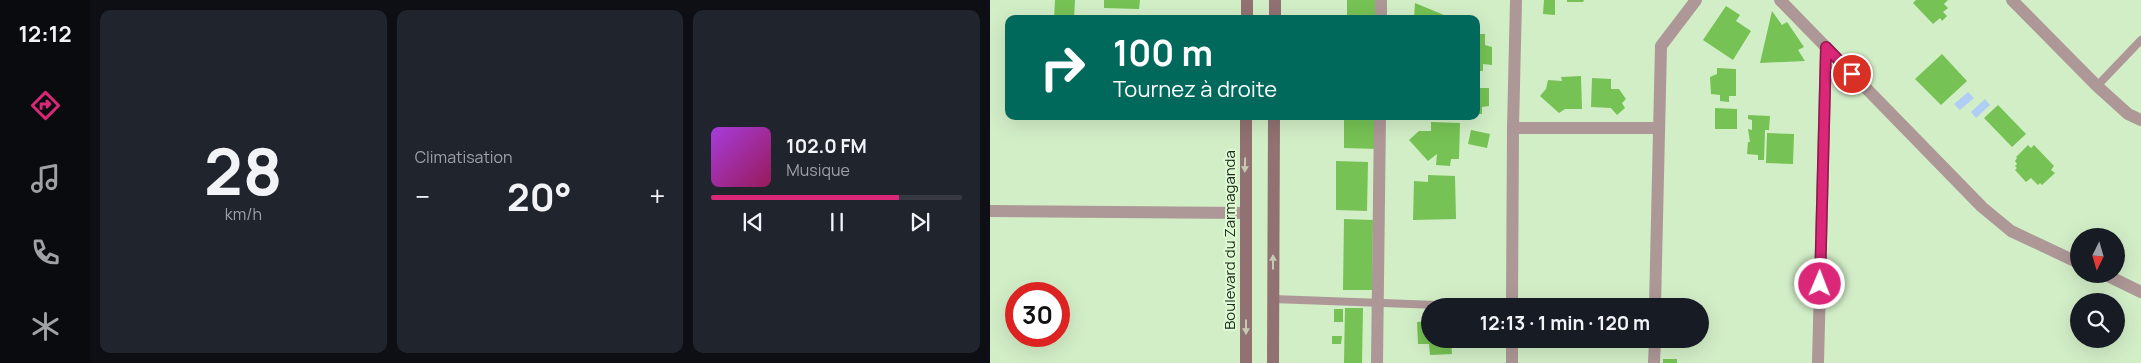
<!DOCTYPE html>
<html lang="fr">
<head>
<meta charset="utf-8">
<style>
	body { margin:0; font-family:Manrope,sans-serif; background:#20242c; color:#f1f3f6; height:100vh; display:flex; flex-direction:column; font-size:19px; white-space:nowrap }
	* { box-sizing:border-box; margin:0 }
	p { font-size:16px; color:#9ea1a6 }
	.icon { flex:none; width:28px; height:28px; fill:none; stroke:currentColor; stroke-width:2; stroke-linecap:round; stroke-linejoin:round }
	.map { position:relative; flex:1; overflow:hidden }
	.side { display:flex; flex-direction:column; gap:10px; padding:10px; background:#0d0f14; width:900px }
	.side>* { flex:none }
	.hud { position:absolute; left:15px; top:15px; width:475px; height:105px; border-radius:10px; box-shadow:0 5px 20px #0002; background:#00695c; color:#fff; overflow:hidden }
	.needle { width:32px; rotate:185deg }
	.tools { position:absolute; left:1080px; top:228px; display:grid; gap:10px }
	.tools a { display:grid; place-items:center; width:55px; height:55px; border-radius:50%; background:#171b24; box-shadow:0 5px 20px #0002; font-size:25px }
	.speed { position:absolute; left:15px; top:282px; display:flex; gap:10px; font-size:25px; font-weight:700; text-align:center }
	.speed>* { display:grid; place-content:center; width:65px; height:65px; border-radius:50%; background:#171b24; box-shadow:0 5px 20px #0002; line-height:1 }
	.speed .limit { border:8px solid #d22; background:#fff; color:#111 }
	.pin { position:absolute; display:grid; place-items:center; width:42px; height:42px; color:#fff; margin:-21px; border:2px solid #fff; border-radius:50%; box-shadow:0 1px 5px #0007 }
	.me { position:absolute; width:55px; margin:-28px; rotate:1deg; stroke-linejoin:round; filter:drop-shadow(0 0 4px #0008) }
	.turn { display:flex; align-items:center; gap:18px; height:105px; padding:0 25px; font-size:22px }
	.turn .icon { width:65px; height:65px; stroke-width:2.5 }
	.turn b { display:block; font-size:35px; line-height:42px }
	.big { font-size:38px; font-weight:700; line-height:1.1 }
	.side .card { flex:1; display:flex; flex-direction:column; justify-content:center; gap:8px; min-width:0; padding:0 18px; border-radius:10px; background:#20242c }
	.side .dial { align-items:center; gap:0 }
	.dial b { font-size:65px; line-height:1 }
	.song { display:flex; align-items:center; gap:15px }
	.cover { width:60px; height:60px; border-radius:8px; background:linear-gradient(135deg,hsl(280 70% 55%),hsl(330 70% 35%)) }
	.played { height:5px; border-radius:2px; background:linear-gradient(90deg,#db2777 75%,#363941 75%) }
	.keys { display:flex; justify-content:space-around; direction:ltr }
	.heat { display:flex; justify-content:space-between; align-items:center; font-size:28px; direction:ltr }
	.side .tiles { flex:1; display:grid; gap:10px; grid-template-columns:repeat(3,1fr) }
	.trip { position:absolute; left:431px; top:298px; width:288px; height:50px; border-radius:25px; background:#171b24; box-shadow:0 5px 20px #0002; font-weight:700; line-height:50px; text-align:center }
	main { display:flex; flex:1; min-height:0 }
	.dock { display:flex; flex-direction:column; width:90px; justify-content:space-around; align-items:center; background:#090b0e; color:#9ea1a6 }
	.dock .icon { width:35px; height:35px }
	.dock .selected { color:#db2777 }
	.dock b { font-size:22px; color:#f1f3f6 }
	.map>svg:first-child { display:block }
	.water { fill:#b0cdf6 }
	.building { fill:#76c254 }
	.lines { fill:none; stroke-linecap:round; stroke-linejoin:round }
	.service { stroke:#ad9797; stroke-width:8 }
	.minor { stroke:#ad9797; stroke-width:12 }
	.secondary { stroke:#917172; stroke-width:12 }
	.oneway { fill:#c4cbb2 }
	.route-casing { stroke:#8e194d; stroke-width:12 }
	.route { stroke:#db2777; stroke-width:9 }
	.labels { text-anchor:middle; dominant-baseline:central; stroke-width:4; stroke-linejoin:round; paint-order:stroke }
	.street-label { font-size:15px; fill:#222d1e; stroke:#dffbd4 }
</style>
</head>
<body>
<main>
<nav class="dock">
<b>12:12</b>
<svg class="icon selected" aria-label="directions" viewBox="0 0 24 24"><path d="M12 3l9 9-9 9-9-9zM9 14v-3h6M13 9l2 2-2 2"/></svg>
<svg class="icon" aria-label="music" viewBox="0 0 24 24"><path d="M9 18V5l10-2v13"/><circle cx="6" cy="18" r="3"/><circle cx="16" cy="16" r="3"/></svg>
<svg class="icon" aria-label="phone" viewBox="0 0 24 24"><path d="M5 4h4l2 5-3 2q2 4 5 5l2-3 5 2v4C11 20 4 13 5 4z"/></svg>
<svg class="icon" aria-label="climate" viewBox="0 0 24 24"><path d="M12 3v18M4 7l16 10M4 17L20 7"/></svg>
</nav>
<section class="side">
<div class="tiles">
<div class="card dial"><b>28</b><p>km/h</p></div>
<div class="card"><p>Climatisation</p>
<div class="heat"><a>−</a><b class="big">20°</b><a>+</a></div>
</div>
<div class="card">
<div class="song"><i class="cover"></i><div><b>102.0 FM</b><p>Musique</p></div></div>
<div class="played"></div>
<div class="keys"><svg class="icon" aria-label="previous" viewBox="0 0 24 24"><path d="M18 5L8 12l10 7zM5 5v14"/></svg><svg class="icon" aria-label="pause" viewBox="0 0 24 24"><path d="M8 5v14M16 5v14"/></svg><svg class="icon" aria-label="next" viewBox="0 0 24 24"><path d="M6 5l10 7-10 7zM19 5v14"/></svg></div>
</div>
</div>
</section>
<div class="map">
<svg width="1151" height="363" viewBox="0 0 1151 363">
	<rect width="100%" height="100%" fill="#d2eec7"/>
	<!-- water -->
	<path class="water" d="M978 92 984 98 970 110 964 104Z
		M995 99 1000 105 986 118 981 112Z"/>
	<!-- building -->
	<path class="building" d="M65 0H85L84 19H64Z
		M114 0H150L149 9 114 8Z
		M357 0H389L388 19H357Z
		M554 0H565V15L553 14Z
		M577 0H594L593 2H577Z
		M926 0H958L954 4 958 8 953 12 957 16 952 21 950 18 943 24 923 3Z
		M425 3 454 15 456 19H424Z
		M736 6 750 15 746 21 761 31 743 60 713 40Z
		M782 11 792 25 797 22 814 47 808 50 815 61 770 63Z
		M486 34H495V45L502 47V65L493 64V71H486Z
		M952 54 977 81 951 105 925 79Z
		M727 68 746 69V96H739V102L730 101V95L721 94 720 77 727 74Z
		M591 76 592 109H575L569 113 550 96 556 89 558 80 572 81 571 77Z
		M602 78 621 79V89H629L636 99 632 103 635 108 627 115 621 108 601 107Z
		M486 88H499V106L492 107V114H486Z
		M1008 105 1036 134 1022 147 994 118Z
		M725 108 747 109V129H725Z
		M758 115 780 116 779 130H775L774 160H768V155L757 154 758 142H760L758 129 762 130V120L758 119Z
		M354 116H389L388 149 354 148Z
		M441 122 470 123 469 159H461L460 166 446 165 447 154 438 161 419 140 429 131H441Z
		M481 130 500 134 497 148 478 144Z
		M777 133 804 134 803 164 776 163Z
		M1038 145 1041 148 1044 145 1064 166 1061 170 1065 173 1052 185 1050 183 1048 185 1041 178 1036 182 1025 170 1027 168 1025 166 1027 164 1025 161 1027 158 1026 157Z
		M346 161 378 162 377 211 346 210Z
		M438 175 465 176 466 219 423 220 424 181 438 182Z
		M354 219 383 220 382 290H353Z
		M355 308H373L372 363H354Z
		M344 309H353V322H344Z
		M440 321V339H461L462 354 440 355 439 344H428L427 322Z
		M342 336H352L351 344H342Z
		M673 359H687V363H673Z"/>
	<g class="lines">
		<!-- service -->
		<path class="service" d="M1107 86 1151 40
			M283 299 475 306"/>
		<!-- minor -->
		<path class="minor" d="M790 0 992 207 1021 231 1089 263
			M1022 0 1107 86 1138 114 1151 120
			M391 19V0
			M523 128H668
			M0 211 255 213
			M1114 274 1151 292
			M522 306 523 128 526 0
			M665 306 671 46 706 0
			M387 363 390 116
			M522 363V339
			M664 363 665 339
			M828 363 836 47"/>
		<!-- secondary -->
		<path class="secondary" d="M257 19V0
			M285 19V0
			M256 116V363
			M283 363 284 116"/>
	</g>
	<!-- one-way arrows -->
	<defs><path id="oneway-solid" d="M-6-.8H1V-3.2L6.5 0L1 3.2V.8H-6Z" transform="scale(1.25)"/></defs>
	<g class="oneway">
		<use href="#oneway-solid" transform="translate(255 165) rotate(91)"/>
		<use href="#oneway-solid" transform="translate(283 262) rotate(-90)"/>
		<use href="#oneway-solid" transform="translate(256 327) rotate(90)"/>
	</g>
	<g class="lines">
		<defs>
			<path id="route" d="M830 284 836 47 862 74"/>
		</defs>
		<!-- route casing -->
		<use href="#route" class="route-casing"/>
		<!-- route -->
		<use href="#route" class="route"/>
	</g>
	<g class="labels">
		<!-- street labels -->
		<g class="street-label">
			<text transform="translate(239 240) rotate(-90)">Boulevard du Zarmaganda</text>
		</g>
	</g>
</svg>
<div class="tools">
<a><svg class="needle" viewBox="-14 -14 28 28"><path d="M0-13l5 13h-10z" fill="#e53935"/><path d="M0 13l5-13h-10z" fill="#9ea1a6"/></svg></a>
<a><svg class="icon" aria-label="search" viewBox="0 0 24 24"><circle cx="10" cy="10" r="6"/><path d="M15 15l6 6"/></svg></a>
</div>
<div class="speed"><div class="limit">30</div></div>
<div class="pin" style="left:862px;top:74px;background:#d93025"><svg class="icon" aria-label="arrive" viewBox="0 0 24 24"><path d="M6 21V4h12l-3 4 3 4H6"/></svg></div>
<svg class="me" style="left:830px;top:284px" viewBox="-20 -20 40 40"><circle r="17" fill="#db2777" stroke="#fff" stroke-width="3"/><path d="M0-11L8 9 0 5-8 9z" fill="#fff"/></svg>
<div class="trip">12:13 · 1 min · 120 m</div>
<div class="hud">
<div class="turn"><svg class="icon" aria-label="right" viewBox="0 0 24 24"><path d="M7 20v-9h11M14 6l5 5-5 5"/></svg><div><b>100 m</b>Tournez à droite</div></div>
</div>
</div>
</main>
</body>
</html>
